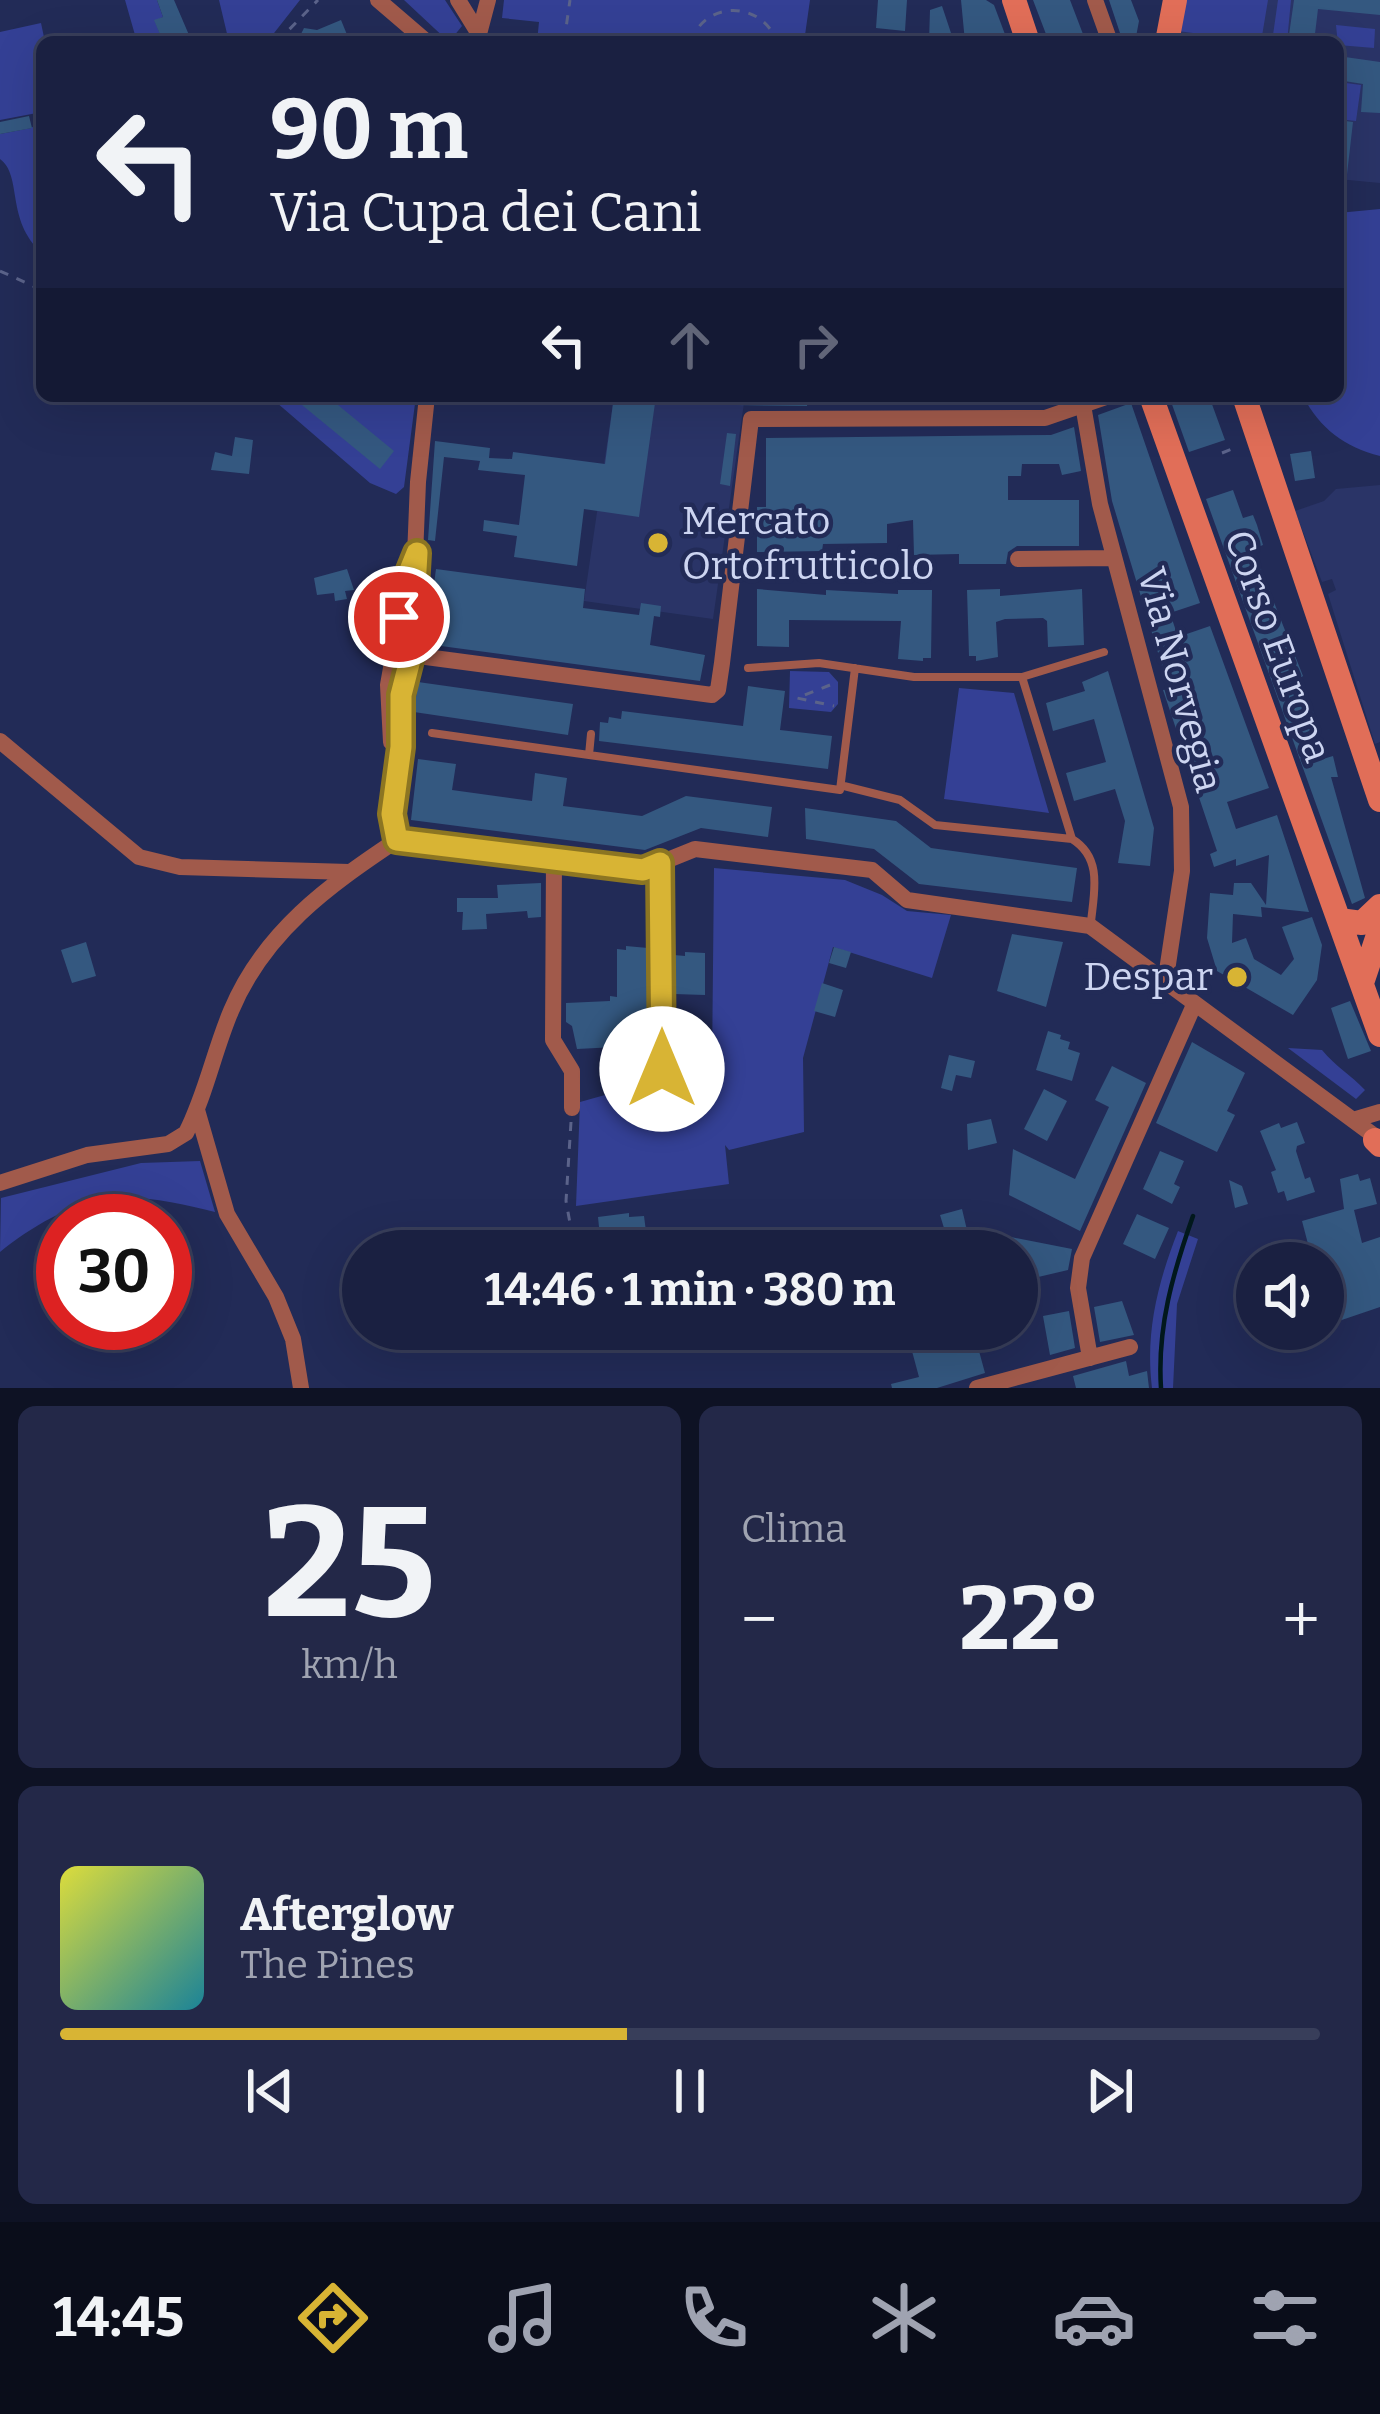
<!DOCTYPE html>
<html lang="it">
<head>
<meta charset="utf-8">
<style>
	body { margin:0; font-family:Bitter,serif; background:#232848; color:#f1f3f6; height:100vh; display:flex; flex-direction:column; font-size:45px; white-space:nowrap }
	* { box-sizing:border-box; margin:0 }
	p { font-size:39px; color:#9fa3b1 }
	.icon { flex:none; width:66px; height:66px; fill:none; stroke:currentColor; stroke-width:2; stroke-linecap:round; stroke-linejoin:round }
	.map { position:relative; height:1388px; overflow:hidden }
	.panel { display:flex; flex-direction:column; gap:18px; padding:18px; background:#0e1224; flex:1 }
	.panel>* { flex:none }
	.hud { position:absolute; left:36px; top:36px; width:1308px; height:366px; border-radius:18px; box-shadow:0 12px 48px #0002,0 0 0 3px #383e5a; background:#1a2041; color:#f1f3f6; overflow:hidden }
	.tools { position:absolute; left:1236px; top:1242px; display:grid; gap:24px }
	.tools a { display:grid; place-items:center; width:108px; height:108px; border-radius:50%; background:#1a2041; box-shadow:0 12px 48px #0002,0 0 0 3px #383e5a; font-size:60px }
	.speed { position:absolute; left:36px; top:1194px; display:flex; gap:24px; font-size:60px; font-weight:700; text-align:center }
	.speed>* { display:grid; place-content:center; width:156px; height:156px; border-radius:50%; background:#1a2041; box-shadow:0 12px 48px #0002,0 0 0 3px #383e5a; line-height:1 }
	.speed .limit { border:18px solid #d22; background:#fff; color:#111 }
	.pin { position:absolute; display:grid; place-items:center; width:102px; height:102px; color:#fff; margin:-51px; border:6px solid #fff; border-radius:50%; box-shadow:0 3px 12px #0007 }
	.me { position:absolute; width:132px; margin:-66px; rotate:0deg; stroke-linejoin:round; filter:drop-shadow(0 0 9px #0008) }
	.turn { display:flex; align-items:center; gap:42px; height:252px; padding:0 36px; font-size:54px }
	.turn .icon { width:156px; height:156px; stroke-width:2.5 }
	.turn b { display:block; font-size:84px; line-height:102px }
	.lanes { display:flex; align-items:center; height:114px; padding:0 36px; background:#0003; justify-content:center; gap:60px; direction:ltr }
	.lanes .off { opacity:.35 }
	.big { font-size:90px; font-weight:700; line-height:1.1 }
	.panel .tile { flex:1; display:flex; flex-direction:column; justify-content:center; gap:18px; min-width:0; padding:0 42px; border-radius:18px; background:#232848 }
	.panel .dial { align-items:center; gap:0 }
	.dial b { font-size:156px; line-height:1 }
	.song { display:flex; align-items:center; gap:36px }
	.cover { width:144px; height:144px; border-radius:18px; background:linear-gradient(135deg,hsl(60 70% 55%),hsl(190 70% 35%)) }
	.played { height:12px; border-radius:6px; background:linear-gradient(90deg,#d8b434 45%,#383e5a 45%) }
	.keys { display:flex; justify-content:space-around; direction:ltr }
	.heat { display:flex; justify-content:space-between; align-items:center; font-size:66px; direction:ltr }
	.panel .tiles { flex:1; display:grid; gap:18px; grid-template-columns:1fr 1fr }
	.tile:last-child { grid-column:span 2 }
	.trip { position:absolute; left:342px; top:1230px; width:696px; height:120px; border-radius:60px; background:#1a2041; box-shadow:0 12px 48px #0002,0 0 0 3px #383e5a; font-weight:700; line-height:120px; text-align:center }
	.menu { display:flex; height:192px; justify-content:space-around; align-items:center; background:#0a0d1a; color:#9fa3b1 }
	.menu .icon { width:84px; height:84px }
	.menu .on { color:#d8b434 }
	.menu b { font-size:54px; color:#f1f3f6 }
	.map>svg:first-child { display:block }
	.built { fill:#2a3467 }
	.green { fill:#344095 }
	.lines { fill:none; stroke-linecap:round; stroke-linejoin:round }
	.stream { stroke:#01181c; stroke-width:4.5 }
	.building { fill:#345880 }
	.path { stroke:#5b638a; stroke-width:3; stroke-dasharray:9 9; stroke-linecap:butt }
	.service { stroke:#a15a4b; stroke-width:8 }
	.minor { stroke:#a15a4b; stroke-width:16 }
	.secondary { stroke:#e16e58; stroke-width:24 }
	.route-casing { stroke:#8c7522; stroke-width:30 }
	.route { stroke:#d8b434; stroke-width:21 }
	.poi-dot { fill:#d8b434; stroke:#222b57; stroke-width:4.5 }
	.labels { text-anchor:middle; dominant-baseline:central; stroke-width:9; stroke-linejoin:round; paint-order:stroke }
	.poi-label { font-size:39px; fill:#cdd5f1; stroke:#222b57; text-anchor:start }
	.street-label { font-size:39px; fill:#cdd5f1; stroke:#222b57 }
</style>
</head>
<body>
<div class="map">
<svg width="1380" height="1388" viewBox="0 0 1380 1388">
	<rect width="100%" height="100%" fill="#222b57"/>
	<!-- built -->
	<path class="built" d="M1182 0H1380V183L1338 179V42H1176Z
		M614 396H745L713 619 584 601Z
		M1380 485V742L1375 744 1328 594 1336 590 1332 579 1322 582 1295 511 1324 501 1336 489Z"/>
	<!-- green -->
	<path class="green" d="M125 0H157L163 17 155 21 163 42H137Z
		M219 0H300L267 42H229Z
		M404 0H445L462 26 449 42Z
		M504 0H810L804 42H537L539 22 502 18Z
		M1182 0H1268L1261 42 1178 31Z
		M1278 0H1291L1287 42H1272Z
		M41 23 45 42H42V112L0 120V32Z
		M1336 25 1375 29 1374 48 1338 45Z
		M1338 82 1361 85 1356 121 1338 119Z
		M42 121V253C5 220 23 176 0 159V134L31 128Z
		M1380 209V456C1345 447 1320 429 1303 396H1338V213Z
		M269 396H416L404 487 396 494 370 483Z
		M790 671 829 672 838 682V704L831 712 789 708Z
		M959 688 1014 693 1049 813 944 799Z
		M714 868 845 880 882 895 907 911 951 915 932 978 833 947 803 1058 804 1132 729 1150 725 1145 729 1184 576 1206 580 1102 712 1065Z
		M1288 1048 1322 1050C1336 1067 1351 1075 1365 1090L1356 1099Z
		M200 1161 215 1212C185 1204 143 1195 111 1198 73 1202 29 1228 0 1252L1 1198 141 1163Z
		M1178 1231 1198 1239 1177 1304 1173 1388H1152C1145 1332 1158 1282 1178 1231Z"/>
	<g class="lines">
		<!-- stream -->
		<path class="stream" d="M1161 1388C1157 1327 1173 1273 1193 1216"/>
	</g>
	<!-- building -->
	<path class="building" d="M157 0H174L192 42H163L154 20 163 17Z
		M878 0H907L905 31 876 28Z
		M961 0H986L994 5 1006 37 994 42H965Z
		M1033 0H1070L1086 42H1049Z
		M1109 0H1131L1139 21 1135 42H1123Z
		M1294 0H1380V15L1318 9 1314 42H1288Z
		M942 6 954 42H929L930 10Z
		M341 20 350 42H297L304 28 317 30Z
		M1338 56 1380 62V113L1361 112 1363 84 1338 80Z
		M29 116 32 128 0 134V122Z
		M1338 120 1353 122 1346 183H1338Z
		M291 396H327L394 451 380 469Z
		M614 396H656L639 517 584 509 577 566 514 557 517 536 483 531 484 520 519 525 525 475 478 470 480 461 444 457 435 541 428 540 435 441 490 448 489 458 512 459 513 452 605 464Z
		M736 396H808L807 406 735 405Z
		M1169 396H1209L1225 440 1189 452Z
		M1131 403 1200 603 1170 613 1178 637 1210 626 1269 788 1227 802 1236 829 1277 815 1309 912 1261 907 1262 917 1233 914 1232 943 1246 938 1254 959 1281 975 1294 959 1282 927 1312 917 1322 945 1317 980 1293 1015 1217 971 1207 938 1210 893 1233 895 1234 883H1251L1266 905 1269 855 1236 866V859L1214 867 1210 854 1217 851 1163 690 1169 689 1112 501 1098 415Z
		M1074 427 1081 471 1062 475 1059 464H1022L1021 476H1008V500H1079V546H1017L1008 552 1006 564H959V554L914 555 913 520 887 524V543L823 544 822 551 757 552V507H766V438L1051 435Z
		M727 433 736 434 730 486 720 484Z
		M235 437 253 440 249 474 211 470 215 452 232 456Z
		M1311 451 1315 478 1295 481 1290 454Z
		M1233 490 1243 518 1253 515 1257 525 1263 545 1253 549 1303 676 1300 678 1317 722 1311 724 1323 759 1333 756 1338 777H1331L1365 898 1352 904 1206 499Z
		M347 569 354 590 345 591 347 599 335 601 334 593 317 595 314 578Z
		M436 569 585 589 583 608 639 615 641 603 661 606 660 617 654 616 650 645 705 655 700 681 426 644Z
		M757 589 826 595V590L898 594V590H932L931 658H923V661L898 659 901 621 789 620V647L757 646Z
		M1000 589V596L1082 589 1084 645 1048 647 1047 621 1043 618 1005 619 996 622 998 657 976 661V656H969L967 590Z
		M1108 671 1154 828 1150 866 1118 863 1125 821 1115 789 1074 801 1066 773 1106 762 1094 719 1053 731 1046 703 1085 691 1082 682Z
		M418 682 573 704 568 735 414 712Z
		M748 686 785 691 780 730 832 736 828 769 599 741 600 722 608 723 609 717 621 719 622 711 743 726Z
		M418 759 456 764 452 790 532 801 535 773 567 778 563 806 642 816 686 796 772 807 768 837 701 828 645 850 411 820Z
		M805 808 896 821 931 848 1077 868 1072 902 919 884 874 849 806 839Z
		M541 883V917L528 918 527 911 486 914 487 929 462 930 463 912H457V898H498L497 885Z
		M1012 934 1063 942 1046 1007 997 991Z
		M86 942 96 976 72 983 61 950Z
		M626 946 648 948 649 1018 627 1023 628 1046 644 1043 647 1065 639 1067 642 1079 622 1082 616 1047 577 1049 572 1026 566 1022V1003L610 1001V996L617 997V949L626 950Z
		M834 947 851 952 846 968 829 963Z
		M685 952 705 953V995L674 994V955L685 956Z
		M822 983 843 990 835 1017 814 1011Z
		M1350 1001 1371 1051 1348 1059 1331 1008Z
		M1048 1031 1061 1035 1060 1039 1070 1042 1068 1049 1080 1053 1072 1081 1036 1070Z
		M708 1034V1052L675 1051 674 1039Z
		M1192 1042 1245 1073 1227 1111 1235 1115 1217 1152 1156 1123Z
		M949 1055 975 1061 971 1078 956 1075 952 1091 941 1088Z
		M1112 1066 1146 1083 1080 1231 1009 1195 1013 1149 1075 1179 1109 1107 1095 1100Z
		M1044 1089 1067 1101 1047 1141 1024 1129Z
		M991 1119 997 1143 968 1150 967 1124Z
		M1297 1122 1305 1143 1297 1146 1296 1151 1305 1179 1310 1177 1315 1192 1287 1201 1284 1191 1278 1193 1271 1172 1276 1170 1260 1131 1279 1123 1281 1128Z
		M1160 1151 1184 1161 1174 1184 1180 1187 1172 1204 1143 1189Z
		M1358 1174 1360 1181 1370 1178 1377 1204 1354 1210 1362 1243 1380 1237V1307L1330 1324 1323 1300V1263H1313L1302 1221 1344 1209 1340 1179Z
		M1229 1180 1242 1186 1248 1204 1235 1208Z
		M962 1209 967 1230 979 1227 984 1251H951L940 1215Z
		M629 1213V1217L644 1216 648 1247H631L630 1244 601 1247 598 1217Z
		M1137 1214 1169 1228 1155 1259 1123 1244Z
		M1011 1237 1072 1249 1068 1270 1017 1282V1251H1011Z
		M1122 1301 1134 1335 1100 1342 1094 1307Z
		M1069 1311 1075 1348 1050 1355 1043 1316Z
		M906 1329H973L985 1373 937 1388H892L891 1384 919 1377Z
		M1126 1361 1129 1376 1147 1371 1149 1388H1076L1073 1376Z"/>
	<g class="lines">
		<!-- path -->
		<path class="path" d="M277 42 318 0
			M564 42 570 0
			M691 42C704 0 762 0 777 42
			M0 271 42 290
			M1222 453 1232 449
			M830 685 797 698 834 706
			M571 1122 566 1201 575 1251
			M585 1329V1330"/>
		<!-- service -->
		<path class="service" d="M748 668 819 663 914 677H1022L1104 652
			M1022 677 1072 839C1103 858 1094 892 1091 922
			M432 733 589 755
			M591 734 589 755 840 790 855 668
			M844 786 900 800 935 825 1072 839"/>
		<!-- minor -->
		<path class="minor" d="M378 0 427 42
			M458 0 479 34 477 42
			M1095 0 1110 42
			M479 34 488 0
			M1082 399 1100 504 1181 807 1182 871 1165 984
			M1018 559 1113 558
			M411 655 712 695 718 690 722 663 751 419 1045 418 1109 396
			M0 741 139 857 180 867 349 872
			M391 742 388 685 407 578
			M397 840 643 870 695 849 872 870 907 900 1090 926 1380 1140
			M397 840 392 814 401 747 402 695 411 655 418 482 427 396
			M554 859 553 1040 572 1071V1108
			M660 863 662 1069
			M197 1110 227 1214 276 1297 293 1339 301 1388
			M1353 1120 1380 1112
			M0 1183 87 1155 168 1144 186 1133C206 1094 214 1051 231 1011 264 932 328 886 397 840
			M1090 1358 1078 1288 1082 1258 1194 1005
			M977 1388 1130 1347"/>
		<!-- secondary -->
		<path class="secondary" d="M1014 0 1028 42
			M1167 42 1175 0
			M1151 396 1380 1035
			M1244 396 1380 800
			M1339 920 1362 923 1380 906
			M1362 983 1380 929
			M1375 1140 1380 1145"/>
	</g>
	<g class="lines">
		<defs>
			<path id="route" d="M399 617 406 580 417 553 411 656 401 695V747L392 814 397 840 643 870 660 863 662 1069"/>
		</defs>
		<!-- route casing -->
		<use href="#route" class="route-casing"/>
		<!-- route -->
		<use href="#route" class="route"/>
	</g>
	<!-- markers -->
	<g class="poi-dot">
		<circle cx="658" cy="543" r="12"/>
		<circle cx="1237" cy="977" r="12"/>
	</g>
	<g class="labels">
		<!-- poi labels -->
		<g class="poi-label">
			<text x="682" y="521">Mercato<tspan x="682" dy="45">Ortofrutticolo</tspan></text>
			<text x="1213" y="977" text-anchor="end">Despar</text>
		</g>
		<!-- street labels -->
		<g class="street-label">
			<text transform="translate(1278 646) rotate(70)">Corso Europa</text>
			<text transform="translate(1180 680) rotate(75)">Via Norvegia</text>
		</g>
	</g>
</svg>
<div class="tools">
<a><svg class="icon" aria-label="sound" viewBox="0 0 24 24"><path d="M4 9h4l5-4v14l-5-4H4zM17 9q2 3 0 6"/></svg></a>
</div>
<div class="speed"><div class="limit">30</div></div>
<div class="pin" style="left:399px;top:617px;background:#d93025"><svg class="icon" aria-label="arrive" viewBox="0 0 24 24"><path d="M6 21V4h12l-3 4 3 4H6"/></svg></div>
<svg class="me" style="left:662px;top:1069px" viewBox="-20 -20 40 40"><circle r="19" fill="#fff"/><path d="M0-13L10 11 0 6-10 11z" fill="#d8b434"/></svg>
<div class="trip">14:46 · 1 min · 380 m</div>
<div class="hud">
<div class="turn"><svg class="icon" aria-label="left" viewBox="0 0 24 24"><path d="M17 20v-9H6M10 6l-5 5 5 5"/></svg><div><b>90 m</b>Via Cupa dei Cani</div></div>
<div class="lanes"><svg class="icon" aria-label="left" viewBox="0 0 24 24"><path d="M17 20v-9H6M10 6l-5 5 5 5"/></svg><svg class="icon off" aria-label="ahead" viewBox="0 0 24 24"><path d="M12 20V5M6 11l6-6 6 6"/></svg><svg class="icon off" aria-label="right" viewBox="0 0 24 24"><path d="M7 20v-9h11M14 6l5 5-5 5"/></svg></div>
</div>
</div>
<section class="panel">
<div class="tiles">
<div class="tile dial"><b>25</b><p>km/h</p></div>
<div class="tile"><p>Clima</p>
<div class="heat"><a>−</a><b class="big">22°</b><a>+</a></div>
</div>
<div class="tile">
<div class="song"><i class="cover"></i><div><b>Afterglow</b><p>The Pines</p></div></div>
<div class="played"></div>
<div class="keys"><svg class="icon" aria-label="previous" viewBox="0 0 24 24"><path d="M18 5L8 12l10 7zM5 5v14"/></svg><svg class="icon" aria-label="pause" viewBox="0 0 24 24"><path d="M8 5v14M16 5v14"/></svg><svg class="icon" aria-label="next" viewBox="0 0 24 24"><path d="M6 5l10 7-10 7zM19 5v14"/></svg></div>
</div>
</div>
</section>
<nav class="menu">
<b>14:45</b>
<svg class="icon on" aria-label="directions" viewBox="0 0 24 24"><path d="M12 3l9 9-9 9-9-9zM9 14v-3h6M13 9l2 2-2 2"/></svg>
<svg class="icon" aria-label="music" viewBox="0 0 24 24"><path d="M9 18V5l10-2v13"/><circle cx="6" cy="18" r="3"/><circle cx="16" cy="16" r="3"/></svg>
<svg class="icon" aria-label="phone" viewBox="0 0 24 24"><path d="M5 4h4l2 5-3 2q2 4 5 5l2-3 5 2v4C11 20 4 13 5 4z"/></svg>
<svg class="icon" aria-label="climate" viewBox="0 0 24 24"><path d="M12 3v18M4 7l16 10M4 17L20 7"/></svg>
<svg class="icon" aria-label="car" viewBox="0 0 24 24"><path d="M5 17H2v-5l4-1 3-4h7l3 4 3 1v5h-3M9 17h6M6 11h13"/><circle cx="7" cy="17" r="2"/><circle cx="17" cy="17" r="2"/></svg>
<svg class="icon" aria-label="filters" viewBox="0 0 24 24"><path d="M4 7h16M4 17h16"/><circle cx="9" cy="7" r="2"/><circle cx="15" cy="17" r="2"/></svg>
</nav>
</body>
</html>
